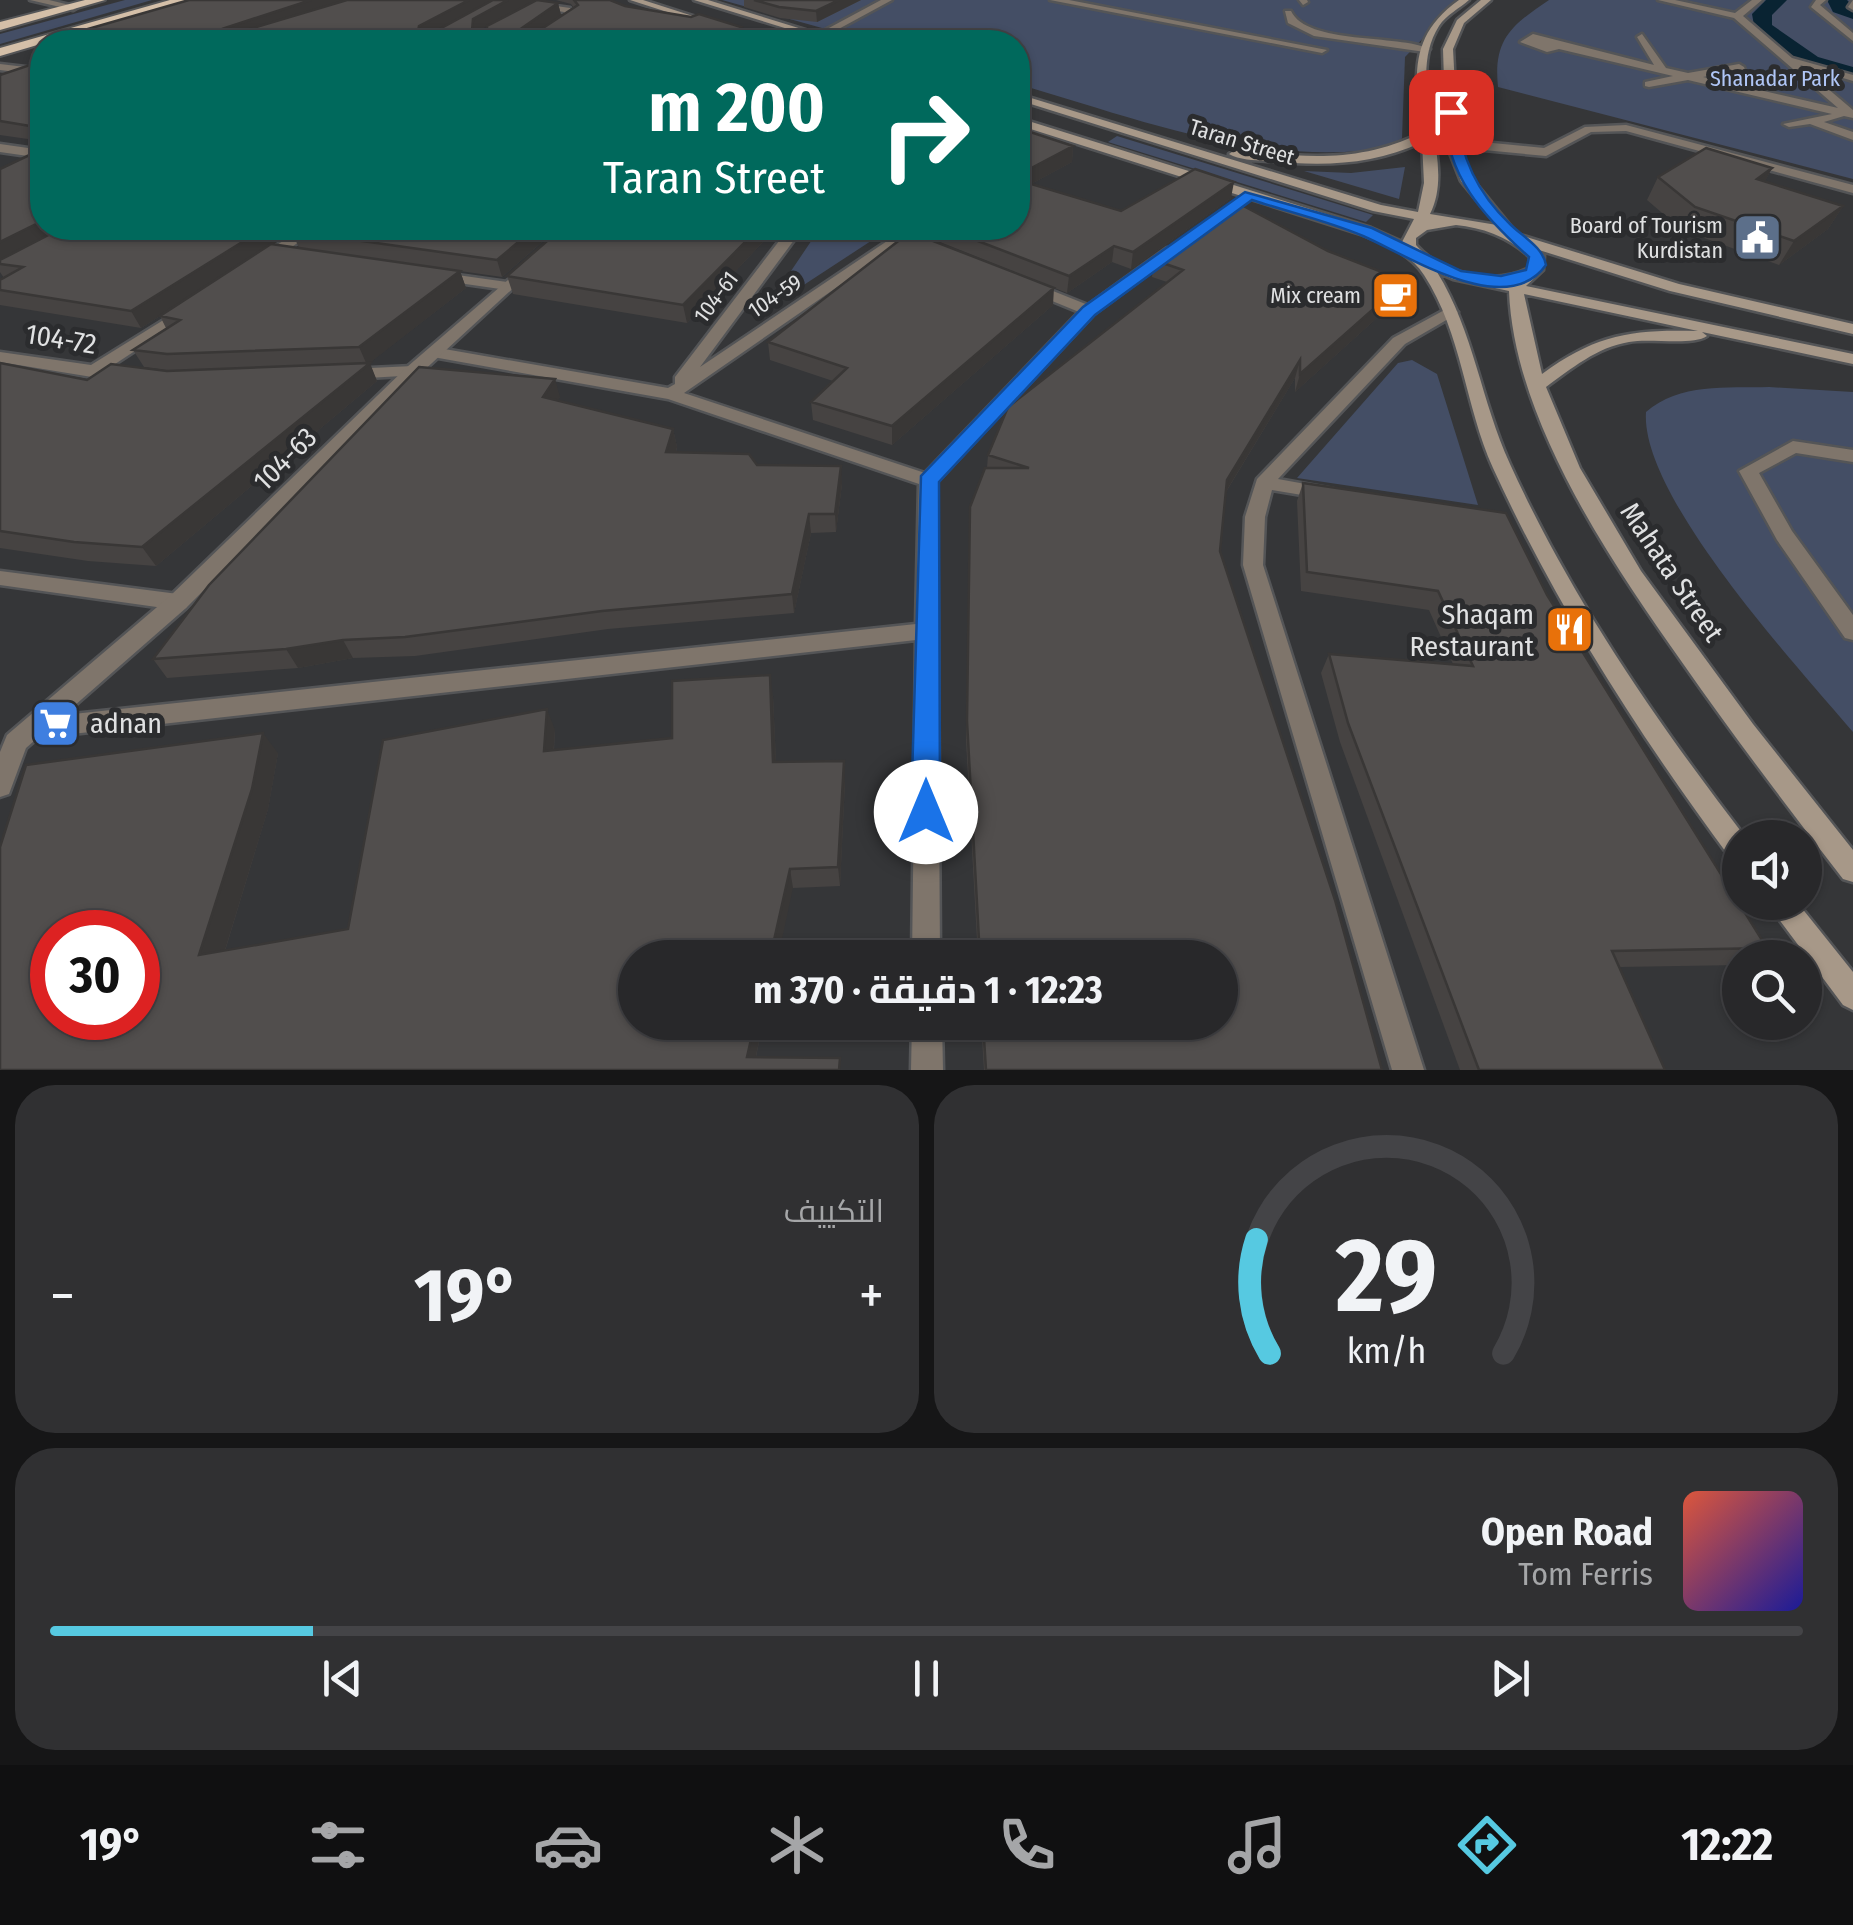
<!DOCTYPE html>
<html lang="ar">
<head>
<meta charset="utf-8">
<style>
	body { margin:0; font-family:"Fira Sans Condensed",Cairo,sans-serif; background:#303032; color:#f1f3f6; direction:rtl; height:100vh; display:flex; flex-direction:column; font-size:38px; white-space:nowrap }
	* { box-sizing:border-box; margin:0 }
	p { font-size:32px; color:#a5a6a8 }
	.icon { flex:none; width:55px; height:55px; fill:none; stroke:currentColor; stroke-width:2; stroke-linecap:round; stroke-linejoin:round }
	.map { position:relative; height:1070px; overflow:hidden; direction:ltr }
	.details { display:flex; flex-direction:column; gap:15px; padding:15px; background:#161617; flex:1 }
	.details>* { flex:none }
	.top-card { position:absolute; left:30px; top:30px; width:1000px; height:210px; border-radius:40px; box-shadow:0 2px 8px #0004,0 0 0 2px #444447; direction:rtl; background:#00695c; color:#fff; overflow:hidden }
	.controls { position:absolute; left:1722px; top:820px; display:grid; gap:20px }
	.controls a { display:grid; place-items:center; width:100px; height:100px; border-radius:50%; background:#28282a; box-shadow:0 2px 8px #0004,0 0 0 2px #444447; font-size:50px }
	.speed { position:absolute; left:30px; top:910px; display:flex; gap:20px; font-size:50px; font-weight:700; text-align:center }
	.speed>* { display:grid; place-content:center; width:130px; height:130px; border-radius:50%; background:#28282a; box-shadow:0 2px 8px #0004,0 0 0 2px #444447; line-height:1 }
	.speed .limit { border:15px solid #d22; background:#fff; color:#111 }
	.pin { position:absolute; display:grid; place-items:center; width:85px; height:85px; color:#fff; margin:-42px; border-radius:20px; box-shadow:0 5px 15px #0006 }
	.me { position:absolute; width:110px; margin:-55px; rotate:0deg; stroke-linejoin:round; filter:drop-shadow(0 0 8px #0008) }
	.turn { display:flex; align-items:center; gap:35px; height:210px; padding:0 40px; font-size:45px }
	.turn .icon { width:130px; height:130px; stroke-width:2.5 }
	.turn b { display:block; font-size:70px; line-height:85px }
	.big { font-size:75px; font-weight:700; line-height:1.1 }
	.details .card { flex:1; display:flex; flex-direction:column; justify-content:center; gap:15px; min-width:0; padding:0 35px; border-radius:40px; background:#303032 }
	.details .dial { align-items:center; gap:0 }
	.dial svg { height:260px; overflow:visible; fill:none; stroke:#444447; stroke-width:7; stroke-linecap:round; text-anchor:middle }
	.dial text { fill:#f1f3f6; stroke:none }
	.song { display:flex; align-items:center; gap:30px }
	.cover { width:120px; height:120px; border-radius:15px; background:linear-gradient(135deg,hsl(10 70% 55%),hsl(240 70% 35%)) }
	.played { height:10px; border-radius:5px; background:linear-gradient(90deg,#56c9e1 15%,#444447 15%) }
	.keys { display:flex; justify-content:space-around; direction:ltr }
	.heat { display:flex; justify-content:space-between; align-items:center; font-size:55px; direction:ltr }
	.details .tiles { flex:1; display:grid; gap:15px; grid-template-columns:1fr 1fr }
	.card:last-child { grid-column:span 2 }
	.trip { position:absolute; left:618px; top:940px; width:620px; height:100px; border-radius:50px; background:#28282a; box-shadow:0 2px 8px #0004,0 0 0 2px #444447; font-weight:700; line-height:100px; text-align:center; direction:rtl }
	.menu { display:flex; height:160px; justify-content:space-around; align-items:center; background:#101011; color:#a5a6a8 }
	.menu .icon { width:70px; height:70px }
	.menu .current { color:#56c9e1 }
	.menu b { font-size:45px; color:#f1f3f6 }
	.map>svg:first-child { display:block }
	.green { fill:#444e65 }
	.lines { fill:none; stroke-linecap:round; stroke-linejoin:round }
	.canal { fill:#092332; fill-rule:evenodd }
	.service-casing { stroke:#545557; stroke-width:5 }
	.pedestrian-casing { stroke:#545557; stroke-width:5 }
	.minor-casing { stroke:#545557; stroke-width:5 }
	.tertiary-casing { stroke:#545557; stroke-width:5 }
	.secondary-casing { stroke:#545557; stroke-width:5 }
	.trunk-casing { stroke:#545557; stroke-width:4 }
	.service { fill:#7f756b; fill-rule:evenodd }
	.pedestrian { fill:#7f756b; fill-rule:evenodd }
	.minor { fill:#7f756b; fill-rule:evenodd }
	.tertiary { fill:#7f756b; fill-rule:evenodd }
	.secondary { fill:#a79888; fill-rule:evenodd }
	.trunk { fill:#d4bfa8; fill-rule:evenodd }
	.wall { fill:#464342; fill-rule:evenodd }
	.shaded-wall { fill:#393736 }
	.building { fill:#514e4d; stroke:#393736; stroke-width:2.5; fill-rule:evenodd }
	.route { fill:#1a73e8; stroke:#114b97; stroke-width:2.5 }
	.labels { text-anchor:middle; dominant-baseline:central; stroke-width:10; stroke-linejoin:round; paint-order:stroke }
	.far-park-label { font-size:22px; fill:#b0c6f6; stroke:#2b2c2e }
	.far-street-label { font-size:22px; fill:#e0e1e2; stroke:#2b2c2e }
	.far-poi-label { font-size:22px; fill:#e0e1e2; stroke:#2b2c2e; text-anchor:end }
	.street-label { font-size:28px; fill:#e0e1e2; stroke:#2b2c2e }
	.poi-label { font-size:28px; fill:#e0e1e2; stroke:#2b2c2e; text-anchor:end }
</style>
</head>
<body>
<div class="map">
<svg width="1853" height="1070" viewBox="0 0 1853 1070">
	<rect width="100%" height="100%" fill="#353638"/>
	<!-- green -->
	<path class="green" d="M125 0H152L0 44V34Z
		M722 0H1460L1405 57 1402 138 1397 146C1267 170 1141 120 1018 84V42H872Z
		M1549 0H1853V179L1498 87C1493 39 1512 25 1549 0Z
		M1117 136 1373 215 1366 222 1108 142Z
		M1405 167 1399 199 1304 171 1351 173Z
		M820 228H837L874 239 764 311Z
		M1412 360 1437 374 1478 505 1297 478 1398 363Z
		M1769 387 1853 392V732C1797 666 1640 496 1646 412 1679 383 1727 388 1769 387Z"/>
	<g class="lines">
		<!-- canal -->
		<path class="canal" d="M1766 0H1787L1772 15V25L1818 57 1853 67V81L1802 67 1755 31 1752 14Z
			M1827 0H1847L1853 6V19L1833 12Z"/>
		<defs>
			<path id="service" d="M881 0H892L822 38 814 36Z
				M1050 0H1069L1327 50 1322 53Z
				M1299 0H1307L1308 2 1303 5Z
				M535 3 570 8 577 17 540 42H529L567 16 564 12 535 7Z
				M1285 11H1291C1307 45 1398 34 1430 49L1425 52 1314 36 1288 23Z
				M1626 125 1853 185V193L1626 131 1591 132 1546 156 1452 147 1446 143 1452 139 1544 148 1585 127Z"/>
			<path id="pedestrian" d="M1658 0H1675L1735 13 1752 0H1762L1743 16 1792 58 1853 75V81L1800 65 1853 110V118L1844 116 1824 122 1853 132V140L1810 124 1789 127 1783 124 1832 114 1688 80 1649 87 1645 86V82L1673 76 1559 49 1547 52 1520 42 1533 34 1654 65 1637 37 1642 34 1666 68 1688 73 1739 64 1744 67 1751 88 1838 108 1734 18ZM1735 71 1739 85 1703 77Z
				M1816 0H1826L1820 5 1853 33V41L1811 7Z
				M1853 0V10L1848 7Z
				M1793 441 1853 450V462L1796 453 1759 473 1792 531 1853 615V640L1845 638 1777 540 1739 471Z"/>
			<path id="minor" d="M30 0H49L78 7 73 10Z
				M0 64 42 69V75L0 70Z
				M0 144 42 150V158L0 152Z
				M304 228H320L269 262H259V256Z
				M789 228H803L700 367 899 233 911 236 684 393 925 473 1079 312 1023 289V283H1033L1088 305 1167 248 1179 251 1094 314 937 482 940 958H912L916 640 36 738 28 735 24 728 28 721 36 718 916 624 919 484 668 399 433 357 425 352 433 347 668 388 675 384V377Z
				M436 272 507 282 514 286 507 290 431 279V273Z
				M186 306 194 311 191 314 109 368 128 371V379L92 377 0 362V352L91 365Z
				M1450 307 1458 312 1455 315 1405 344 1278 479 1333 489 1336 493 1333 497 1326 499 1272 490 1265 517 1263 565 1424 1070H1392L1243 565 1245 517 1257 479 1393 338Z
				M413 366 419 367V375L350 379 342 374 350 369Z
				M0 571 178 594 186 596 189 602 186 608 178 610 0 585Z
				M912 1022H942L943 1070H911Z"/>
			<path id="tertiary" d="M529 262 534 263V269L419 375 186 608 26 748 9 794 0 797V752L7 735 170 596 407 367Z"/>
			<path id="secondary" d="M630 0H643L774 42H760Z
				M694 0H708L844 42H830Z
				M1459 0H1469C1460 8 1446 15 1439 26 1403 83 1458 159 1430 214L1497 225 1461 181 1446 143 1443 49 1457 20 1481 0H1491L1464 23 1453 49 1458 143 1473 180 1517 234 1679 284 1853 324V334L1670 291 1539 250 1544 256 1543 270 1526 286 1853 354V364L1702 332 1707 336C1693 346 1650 338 1629 342 1597 347 1571 369 1546 387L1580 468 1641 571 1753 724 1853 850V882L1843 879C1789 809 1735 738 1684 665 1611 562 1514 420 1509 291L1453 279 1437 272C1474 332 1481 401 1510 464 1571 598 1656 721 1746 838H1740V863L1731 859C1640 736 1557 608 1493 468 1465 406 1462 333 1424 275 1410 253 1385 244 1361 234L1018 125V118L1022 119 1371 228 1402 242 1414 219 1373 211 1018 100V94L1381 205 1418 212 1424 183 1422 142C1372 166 1321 166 1267 161 1254 160 1239 160 1229 154L1235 150C1304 157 1357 164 1421 133 1415 77 1408 36 1459 0ZM1456 225C1484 228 1509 237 1530 257L1529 268C1495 286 1441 274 1416 245V238L1427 230ZM1524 294 1698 331C1633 329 1596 334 1542 374Z
				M1766 902H1797L1853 972V1010L1843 1005Z"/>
			<path id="trunk" d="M85 0H105L0 30V22Z
				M170 0H190L0 56V48Z"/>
		</defs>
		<!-- service casing -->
		<use href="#service" class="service-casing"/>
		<!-- pedestrian casing -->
		<use href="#pedestrian" class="pedestrian-casing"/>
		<!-- minor casing -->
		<use href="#minor" class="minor-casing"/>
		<!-- tertiary casing -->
		<use href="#tertiary" class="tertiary-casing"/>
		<!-- secondary casing -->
		<use href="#secondary" class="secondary-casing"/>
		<!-- trunk casing -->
		<use href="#trunk" class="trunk-casing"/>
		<!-- service -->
		<use href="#service" class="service"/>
		<!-- pedestrian -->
		<use href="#pedestrian" class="pedestrian"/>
		<!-- minor -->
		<use href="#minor" class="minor"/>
		<!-- tertiary -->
		<use href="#tertiary" class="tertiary"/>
		<!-- secondary -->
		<use href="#secondary" class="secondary"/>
		<!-- trunk -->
		<use href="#trunk" class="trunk"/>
	</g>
	<!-- wall -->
	<path class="wall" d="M535 0 477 31 487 32 558 3 561 15 574 8 571 4 556 0H574L625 6 742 40 738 42H42V49L39 43Z
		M744 0H861L817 22 780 18 744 7Z
		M42 61V141L0 135V75Z
		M1018 128 1073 146 1072 162 1031 184 1121 211 1231 198 1131 269 1112 262 1067 293 925 236V228H1018Z
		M1772 168 1765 181 1843 206 1828 229 1779 265 1682 230 1647 200 1658 177Z
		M0 169 42 228H558L502 277 460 271 466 288 369 363 377 381 156 566 88 561 0 548V363L87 380 173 371 144 367 133 350 166 328 160 316 141 328 0 305V280L4 278 0 272ZM292 232 299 248 272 245Z
		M776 228 687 323 513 294 507 276Z
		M1328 251 1405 281 1399 298 1295 392V378L1226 492 1220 551 1382 1070H984L981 1022H1220V958H978L966 740 970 507 987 468 988 455 1167 282 1152 277 1154 260Z
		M1053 305 892 445 813 420 811 402 833 381 770 360 768 342Z
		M560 397 557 401 673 429 677 447 676 452 757 465 842 484 836 532 811 533 794 613 608 629 415 656 353 658 298 668 167 678 153 659Z
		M1303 483 1547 595 1767 948 1756 958H1740V965L1619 967 1665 1070H1460L1340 742 1321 673 1329 654 1453 664 1429 610 1301 591 1297 501Z
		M773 696 776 762 845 782 840 886 793 888 635 1022H763L756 1057 0 1070 278 753 268 809 225 951 348 929 555 730 554 750 672 738Z"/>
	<!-- shaded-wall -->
	<path class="shaded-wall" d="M311 0H353L228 42 222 29Z
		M469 0H496L423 39 418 31 419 26Z
		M508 0H535L476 32 472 31 473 19Z
		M839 0H861L817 22 816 11Z
		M558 3 561 15 525 42 522 28Z
		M741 27 742 40 738 42H712Z
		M1073 146 1072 162 1018 191V175Z
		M1772 168 1760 191 1757 179Z
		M1234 182 1231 198 1131 269 1133 252Z
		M1843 206 1828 229 1779 265 1794 241Z
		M42 221V228H71L0 264V242Z
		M265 228H299L141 328 131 311Z
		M535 228H558L502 277 497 260Z
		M759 228H776L687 323 683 305Z
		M1114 246 1112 262 1067 293 1069 276Z
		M460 271 466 288 367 365 359 347Z
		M1405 281 1399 298 1295 392 1300 374Z
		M1054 288 1053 305 892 445V426Z
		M1300 360 1295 378 1222 498 1227 480Z
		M370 363 377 381 156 566 142 547Z
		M555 379 560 397 548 415 543 397Z
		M673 429 677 447 670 470 666 452Z
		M841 466 842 484 836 532 835 514Z
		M809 514 811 533 794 613 792 594Z
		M343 640 353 658 298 668 286 649Z
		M770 675 773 696 777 783 773 762Z
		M547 709 555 730 552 771 544 751Z
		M263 733 278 753 268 809 218 973 199 955Z
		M844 761 845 782 840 886 838 867Z
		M790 869 793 888 778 958H770Z
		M755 1022H763L753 1070 747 1057Z"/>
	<!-- building -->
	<path class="building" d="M189 0H311L222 29 240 32 347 0H469L419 26 418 31 434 32 493 0H508L473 19 472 31 487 32V26L537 0 558 3 522 28 537 32 578 5 574 0H610L625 6 691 17 699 14 741 27 712 42 39 43Z
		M754 0H839L816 11 779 7Z
		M42 61V128L0 121V75Z
		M1018 128 1073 146 1018 175Z
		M1706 148 1772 168 1757 179 1843 206 1794 241 1695 207 1658 177Z
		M42 149V221L0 242V169Z
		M1195 169 1234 182 1133 252 1114 246 1069 276 944 228H1018V180L1121 211Z
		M1236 202 1328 251 1405 281 1300 374V360L1227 480 1220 551 1335 900 1382 1070H986L983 1022H1220V958H980L967 721 970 507 985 468H1029L988 455 1008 407 1183 270 1154 260Z
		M62 228H265L131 311 0 290V280L23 267 0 264V260Z
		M296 228H535L497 260 291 231Z
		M562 228H759L683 305 507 276Z
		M910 232 1054 288 892 426 811 402 847 368 768 342Z
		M271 244 460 271 359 347 167 354 133 350 180 320 160 316Z
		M0 363 87 380 111 364 167 371 370 363 142 547 74 542 0 531Z
		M419 367 555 379 543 397 673 429 666 452 749 454 757 465 841 466 835 514H809L792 594 602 611 405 637 343 640 286 649 153 659 209 585Z
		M1303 483 1506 513 1547 595 1767 948 1612 951 1665 1070H1479L1348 723 1329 654 1473 666 1438 591 1307 572Z
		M770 675 773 762 844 761 838 867 790 869 770 958H635V1022H755L747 1057 840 1058 839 1070H0V847L26 765 263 733 252 789 199 955 348 929 383 740 547 709 544 751 672 738V681ZM52 932H138V1018H52Z"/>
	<!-- route -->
	<path class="route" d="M1451 108 1457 112C1460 157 1477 193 1510 224 1523 237 1543 247 1546 265 1506 321 1407 255 1363 236 1328 221 1288 212 1252 200L1095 315 939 482 940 812 936 822 926 825 915 822 911 812 921 476 1083 307 1245 192 1372 228 1461 271 1501 276 1526 270 1529 257C1483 216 1446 176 1444 112Z"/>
	<!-- icons -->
	<defs>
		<symbol id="civic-square" viewBox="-11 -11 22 22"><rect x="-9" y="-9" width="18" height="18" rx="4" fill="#5c6f8a" stroke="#2b2c2e"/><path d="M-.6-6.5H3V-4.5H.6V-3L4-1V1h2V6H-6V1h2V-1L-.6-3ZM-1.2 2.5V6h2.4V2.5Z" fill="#fff"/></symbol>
		<symbol id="cafe-square" viewBox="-11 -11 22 22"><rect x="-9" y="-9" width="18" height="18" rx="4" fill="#e8710a" stroke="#2b2c2e"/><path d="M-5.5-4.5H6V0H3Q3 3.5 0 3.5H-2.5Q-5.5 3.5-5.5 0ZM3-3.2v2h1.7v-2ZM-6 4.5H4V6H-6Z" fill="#fff"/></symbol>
		<symbol id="restaurant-square" viewBox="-11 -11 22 22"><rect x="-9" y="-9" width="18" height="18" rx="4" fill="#e8710a" stroke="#2b2c2e"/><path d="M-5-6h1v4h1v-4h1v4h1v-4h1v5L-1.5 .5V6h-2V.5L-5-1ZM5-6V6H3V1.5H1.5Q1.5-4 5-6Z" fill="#fff"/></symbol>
		<symbol id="supermarket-square" viewBox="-11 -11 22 22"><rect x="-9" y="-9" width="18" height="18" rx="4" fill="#3f7fe0" stroke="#2b2c2e"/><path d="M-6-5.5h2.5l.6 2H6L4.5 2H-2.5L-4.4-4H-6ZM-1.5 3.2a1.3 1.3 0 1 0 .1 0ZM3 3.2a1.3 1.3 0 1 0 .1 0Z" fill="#fff"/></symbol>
	</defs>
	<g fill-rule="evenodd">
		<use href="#civic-square" x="1730" y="210" width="55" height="55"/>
		<use href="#cafe-square" x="1368" y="268" width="55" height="55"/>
		<use href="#restaurant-square" x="1542" y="602" width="55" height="55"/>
		<use href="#supermarket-square" x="28" y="696" width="55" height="55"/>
	</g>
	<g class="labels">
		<!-- far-park labels -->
		<g class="far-park-label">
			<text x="1775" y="78">Shanadar Park</text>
		</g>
		<!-- far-street labels -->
		<g class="far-street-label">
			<text transform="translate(1242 142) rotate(17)">Taran Street</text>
			<text transform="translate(775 296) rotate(-34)">104-59</text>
			<text transform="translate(716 297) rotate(-53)">104-61</text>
		</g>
		<!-- far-poi labels -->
		<g class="far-poi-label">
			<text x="1723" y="225">Board of Tourism<tspan x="1723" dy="25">Kurdistan</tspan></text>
			<text x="1361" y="295">Mix cream</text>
		</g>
		<!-- street labels -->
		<g class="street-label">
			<text transform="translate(61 339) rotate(9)">104-72</text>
			<text transform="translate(285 459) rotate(-45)">104-63</text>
			<text transform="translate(1672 572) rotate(56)">Mahata Street</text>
		</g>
		<!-- poi labels -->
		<g class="poi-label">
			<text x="1534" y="614">Shaqam<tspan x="1534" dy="32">Restaurant</tspan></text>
			<text x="90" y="723" text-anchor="start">adnan</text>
		</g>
	</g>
</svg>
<div class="controls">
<a><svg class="icon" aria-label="sound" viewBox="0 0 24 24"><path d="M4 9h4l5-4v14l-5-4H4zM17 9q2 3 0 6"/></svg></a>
<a><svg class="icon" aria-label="search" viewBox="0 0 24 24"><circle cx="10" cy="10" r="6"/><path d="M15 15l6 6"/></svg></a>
</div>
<div class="speed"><div class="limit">30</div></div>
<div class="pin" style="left:1451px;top:112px;background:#d93025"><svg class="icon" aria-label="arrive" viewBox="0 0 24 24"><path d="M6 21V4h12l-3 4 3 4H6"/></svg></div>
<svg class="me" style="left:926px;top:812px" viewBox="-20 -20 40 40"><circle r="19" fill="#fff"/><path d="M0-13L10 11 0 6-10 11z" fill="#1a73e8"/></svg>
<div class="trip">12:23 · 1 دقيقة · 370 m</div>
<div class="top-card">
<div class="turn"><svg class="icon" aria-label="right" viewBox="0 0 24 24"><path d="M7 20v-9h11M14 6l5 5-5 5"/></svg><div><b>200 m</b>Taran Street</div></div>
</div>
</div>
<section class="details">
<div class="tiles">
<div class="card dial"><svg viewBox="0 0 100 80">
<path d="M14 69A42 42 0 1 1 86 69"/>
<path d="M14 69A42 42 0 0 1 10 34" stroke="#56c9e1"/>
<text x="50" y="56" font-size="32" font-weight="700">29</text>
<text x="50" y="72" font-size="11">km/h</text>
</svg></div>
<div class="card"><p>التكييف</p>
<div class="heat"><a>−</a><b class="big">19°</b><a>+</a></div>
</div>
<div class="card">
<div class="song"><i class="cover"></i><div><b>Open Road</b><p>Tom Ferris</p></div></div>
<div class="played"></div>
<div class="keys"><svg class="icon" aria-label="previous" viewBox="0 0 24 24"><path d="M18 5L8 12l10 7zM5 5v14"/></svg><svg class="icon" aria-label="pause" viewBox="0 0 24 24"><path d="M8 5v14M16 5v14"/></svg><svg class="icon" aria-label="next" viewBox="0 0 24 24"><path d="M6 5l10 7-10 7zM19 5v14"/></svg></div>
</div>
</div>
</section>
<nav class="menu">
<b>12:22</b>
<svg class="icon current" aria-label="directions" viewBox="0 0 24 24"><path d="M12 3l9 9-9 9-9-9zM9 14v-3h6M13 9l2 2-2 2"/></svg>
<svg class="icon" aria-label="music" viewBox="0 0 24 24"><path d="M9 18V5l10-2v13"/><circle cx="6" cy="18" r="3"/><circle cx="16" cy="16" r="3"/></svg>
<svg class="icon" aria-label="phone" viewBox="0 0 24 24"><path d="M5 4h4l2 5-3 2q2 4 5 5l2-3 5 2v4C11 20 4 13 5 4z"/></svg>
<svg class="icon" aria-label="climate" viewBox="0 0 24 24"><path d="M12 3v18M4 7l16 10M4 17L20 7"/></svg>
<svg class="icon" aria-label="car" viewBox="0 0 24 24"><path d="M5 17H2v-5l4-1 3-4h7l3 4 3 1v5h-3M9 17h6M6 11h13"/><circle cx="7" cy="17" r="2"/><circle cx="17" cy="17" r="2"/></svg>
<svg class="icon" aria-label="filters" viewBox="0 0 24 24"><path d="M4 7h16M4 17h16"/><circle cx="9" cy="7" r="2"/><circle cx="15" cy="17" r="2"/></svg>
<b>19°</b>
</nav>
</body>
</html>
